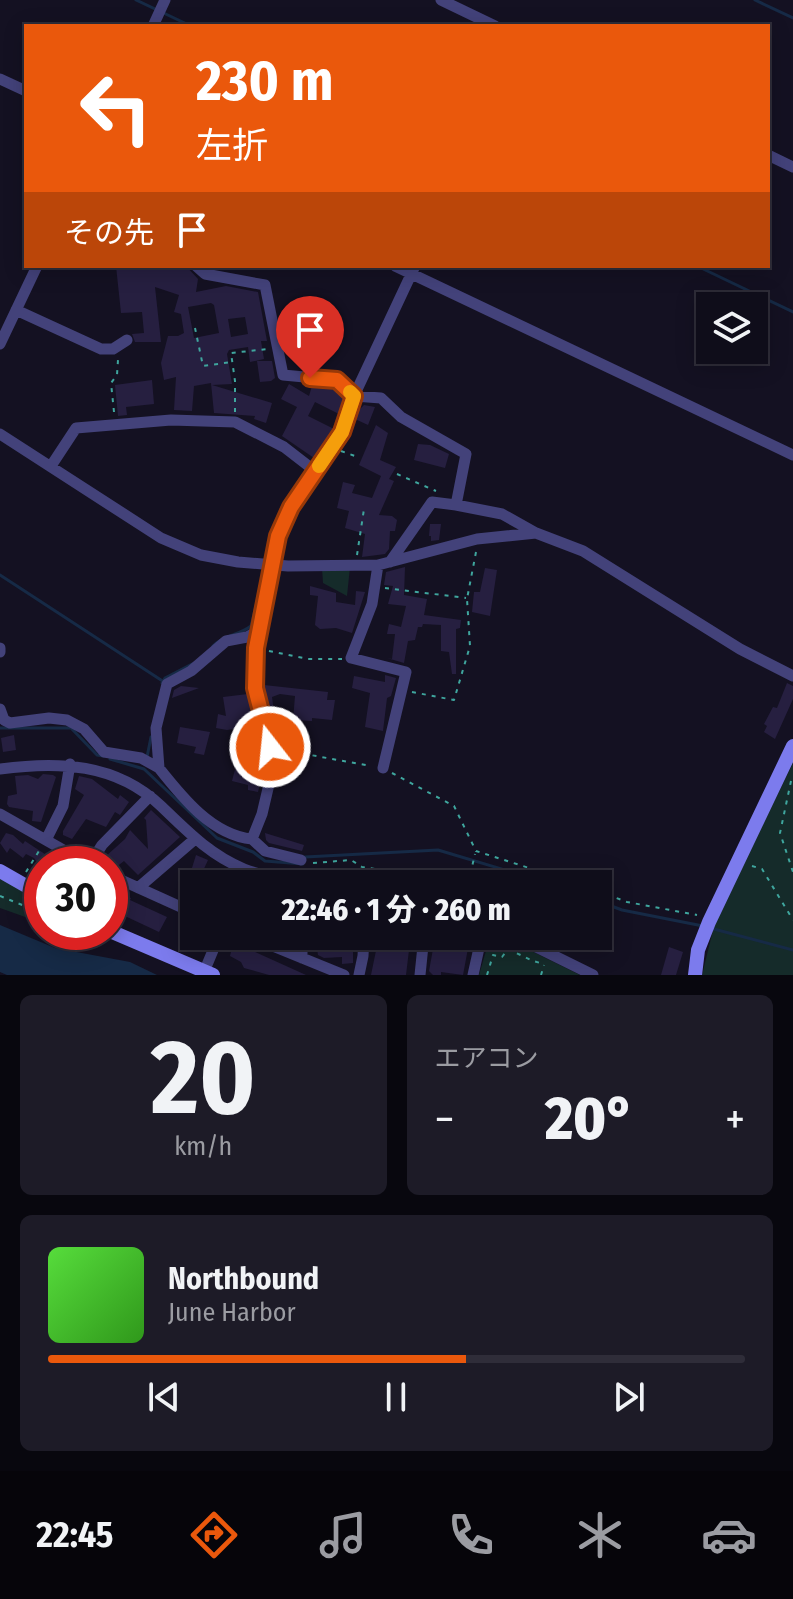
<!DOCTYPE html>
<html lang="ja">
<head>
<meta charset="utf-8">
<style>
	body { margin:0; font-family:"Fira Sans Condensed","Noto Sans JP",sans-serif; background:#1d1b27; color:#f1f3f6; height:100vh; display:flex; flex-direction:column; font-size:30px; white-space:nowrap }
	* { box-sizing:border-box; margin:0 }
	p { font-size:26px; color:#9b9ca2 }
	.icon { flex:none; width:44px; height:44px; fill:none; stroke:currentColor; stroke-width:2; stroke-linecap:round; stroke-linejoin:round }
	.map { position:relative; height:975px; overflow:hidden }
	.drawer { display:flex; flex-direction:column; gap:20px; padding:20px; background:#08070e; flex:1 }
	.drawer>* { flex:none }
	.hud { position:absolute; left:24px; top:24px; width:746px; height:244px; border-radius:0px; box-shadow:0 4px 20px #0003,0 0 0 2px #2f2d39; background:#ea580c; color:#fff; overflow:hidden }
	.controls { position:absolute; left:696px; top:292px; display:grid; gap:16px }
	.controls a { display:grid; place-items:center; width:72px; height:72px; border-radius:0px; background:#0f0d1a; box-shadow:0 4px 20px #0003,0 0 0 2px #2f2d39; font-size:40px }
	.speed { position:absolute; left:24px; top:846px; display:flex; gap:16px; font-size:40px; font-weight:700; text-align:center }
	.speed>* { display:grid; place-content:center; width:104px; height:104px; border-radius:50%; background:#0f0d1a; box-shadow:0 4px 20px #0003,0 0 0 2px #2f2d39; line-height:1 }
	.speed .limit { border:12px solid #d22; background:#fff; color:#111 }
	.pin { position:absolute; display:grid; place-items:center; width:68px; height:68px; color:#fff; margin:-82px -34px; border-radius:50% 50% 50% 0; rotate:-45deg; box-shadow:0 0 8px #0007 }
	.pin .icon { rotate:45deg }
	.me { position:absolute; width:88px; margin:-44px; rotate:344deg; stroke-linejoin:round; filter:drop-shadow(0 0 6px #0008) }
	.turn { display:flex; align-items:center; gap:28px; height:168px; padding:0 40px; font-size:36px }
	.turn .icon { width:104px; height:104px; stroke-width:2.5 }
	.turn b { display:block; font-size:56px; line-height:68px }
	.then { display:flex; align-items:center; height:76px; padding:0 40px; background:#0003; gap:16px; font-size:30px }
	.big { font-size:60px; font-weight:800; line-height:1.1 }
	.drawer .widget { flex:1; display:flex; flex-direction:column; justify-content:center; gap:12px; min-width:0; padding:0 28px; border-radius:12px; background:#1d1b27 }
	.drawer .dial { align-items:center; gap:0 }
	.dial b { font-size:104px; line-height:1 }
	.song { display:flex; align-items:center; gap:24px }
	.cover { width:96px; height:96px; border-radius:12px; background:linear-gradient(135deg,hsl(110 70% 55%),hsl(110 70% 35%)) }
	.played { height:8px; border-radius:4px; background:linear-gradient(90deg,#ea580c 60%,#2f2d39 60%) }
	.keys { display:flex; justify-content:space-around; direction:ltr }
	.heat { display:flex; justify-content:space-between; align-items:center; font-size:44px; direction:ltr }
	.drawer .tiles { flex:1; display:grid; gap:20px; grid-template-columns:1fr 1fr }
	.widget:last-child { grid-column:span 2 }
	.trip { position:absolute; left:180px; top:870px; width:432px; height:80px; border-radius:0px; background:#0f0d1a; box-shadow:0 4px 20px #0003,0 0 0 2px #2f2d39; font-weight:800; line-height:80px; text-align:center }
	.tabs { display:flex; height:128px; justify-content:space-around; align-items:center; background:#06050a; color:#9b9ca2 }
	.tabs .icon { width:56px; height:56px }
	.tabs .on { color:#ea580c }
	.tabs b { font-size:36px; color:#f1f3f6 }
	.map>svg:first-child { display:block }
	.green { fill:#152b2a }
	.water { fill:#162a46 }
	.lines { fill:none; stroke-linecap:round; stroke-linejoin:round }
	.stream { stroke:#162a46; stroke-width:3 }
	.building { fill:#261f40; fill-rule:evenodd }
	.path { stroke:#3fa69e; stroke-width:2; stroke-dasharray:4 6; stroke-linecap:butt }
	.street { stroke:#43427a; stroke-width:11 }
	.secondary { stroke:#7c7bed; stroke-width:14 }
	.route-casing { stroke:#983908; stroke-width:20 }
	.route { stroke:#ea580c; stroke-width:14 }
	.slow { stroke:#f59e0b; stroke-width:14 }
</style>
</head>
<body>
<div class="map">
<svg width="793" height="975" viewBox="0 0 793 975">
	<rect width="100%" height="100%" fill="#141122"/>
	<!-- green -->
	<path class="green" d="M350 567 347 596 323 583 322 568Z
		M793 763V975H702L715 922Z
		M0 878 42 902V923L0 908Z
		M493 936H501L580 975H479L490 937Z"/>
	<!-- water -->
	<path class="water" d="M0 925 55 948 130 962 157 975H7L0 972Z"/>
	<g class="lines">
		<!-- stream -->
		<path class="stream" d="M136 0 191 26
			M755 0 793 18
			M697 266 793 312
			M266 555 282 507 294 494
			M0 575 161 680
			M213 646C225 634 238 636 251 626L265 568
			M162 683 165 678 192 664
			M0 728H71L97 755 103 756
			M147 757 151 737
			M110 759 144 769 217 838 253 852 265 861 303 864
			M305 857 438 850 552 884
			M598 901 622 910 703 926
			M710 928 793 950"/>
	</g>
	<!-- building -->
	<path class="building" d="M116 266H186L198 279 196 292 226 286 258 292 267 341H261L264 359 250 362 248 347 229 350 227 354 232 384 212 385 272 403 266 423 254 419 255 416 214 413 211 383 194 386 192 411 174 410 176 377 164 380 161 363 168 336H178L184 333 181 314 174 312 179 295 155 287 161 342H135L132 334 144 333 142 312 121 313ZM211 303 214 305 219 333 194 338 188 307ZM245 317 248 334 231 337 228 319Z
		M257 361H272L275 378 271 381 260 382Z
		M152 380 154 404 126 407 127 415 118 416 115 385Z
		M289 384 309 396 312 386 332 388 344 398 339 414 315 402 308 416 334 429 314 458 282 436 297 407 281 399Z
		M364 405 375 407 368 425 355 419 358 411Z
		M376 425 388 433 380 460 396 467 389 479 394 481 379 515 392 516 397 520 395 531H390L389 549 385 554 362 557 365 534 345 528 349 511 337 508 343 482 355 485 352 493 372 498 381 476 359 465Z
		M418 444 430 445 449 454 445 468 414 460Z
		M430 524H441L439 540 431 541V536H429Z
		M405 567 404 595 427 599 424 615 461 620 460 628 456 629V674H452L449 652 441 651V625L423 624 422 627H418L415 640 408 641 404 663 387 658 392 659 395 634H387L389 624 401 627 406 606 388 604 393 586 384 585 386 572Z
		M485 568 497 570 490 616 472 612 474 592H480Z
		M310 586 336 593V602L355 605 356 591 365 592 352 633 336 628 320 629 315 625 318 596 310 595Z
		M385 675 396 678 391 696 387 698 383 731 365 727 370 693 352 688 354 676 385 682Z
		M787 683 793 686V699L775 739 764 732 767 726 764 724 773 707 777 708Z
		M264 685 328 692 327 700H335L332 720 312 718V721L293 720 295 696 280 694 272 697 274 712 270 713Z
		M181 686 199 688 172 698 174 690Z
		M248 694 257 732 254 749 262 750 261 762 265 763 258 792 248 790V785L232 781 246 727 227 730 216 728 218 714 226 716 223 697Z
		M180 727 210 732 204 755 194 753 196 747 177 743Z
		M14 735 16 750 3 752 1 738Z
		M43 774 53 775 56 777 41 822 32 821 33 811 9 807 7 804 8 796 17 794 15 776 28 775 38 779Z
		M79 776 92 779 118 799 120 795 129 802 120 815 115 812 106 827 86 819 72 839 63 835V831L84 795 75 789Z
		M151 810 180 837 138 875 124 861 115 868 105 857 125 839 130 830 148 849 146 820 144 818Z
		M6 833 13 835 23 844 25 841 60 864H38L34 858 26 854 23 858 10 848 7 853 0 843Z
		M265 833 304 845 302 851 269 843 266 840Z
		M196 855 208 860 197 884H187Z
		M110 891 131 898 130 900 167 917 159 932 110 909Z
		M192 921H194V944L184 940Z
		M319 936H353V963L342 964V957L324 958 318 955 316 943H319Z
		M379 936 413 937 411 950H409L406 975H371Z
		M229 938 244 947 306 975H269L244 968 241 962 230 956 231 952 224 949Z
		M435 938 456 945 457 939 469 943 463 975 441 972V975H433L429 971Z
		M669 947 683 952 676 975H661Z"/>
	<g class="lines">
		<!-- path -->
		<path class="path" d="M195 328 203 366 232 362
			M114 412 111 383 117 375 118 360
			M235 412V381L231 353 268 349
			M341 451 355 456
			M397 474 436 491
			M357 555 364 509
			M385 588 466 598
			M269 651 308 659H342
			M412 692 454 700 470 646 467 599 476 552
			M283 750 371 766
			M392 773 454 806 476 851 579 884
			M791 781 780 833 793 872
			M313 863 351 860 362 867 434 878 452 884
			M752 866 762 869 793 920
			M26 872 39 851
			M468 884 475 854
			M598 891 627 902 697 915
			M0 896 42 913
			M497 940 507 945
			M487 975 493 955 502 957 508 949 533 961 544 964
			M541 975 544 965"/>
		<!-- street -->
		<path class="street" d="M441 0 495 26
			M153 26 165 0
			M0 79 26 91
			M768 155 793 167
			M196 266 205 274 265 285 283 375 337 380 354 396 381 398 401 417 466 454 456 505 502 514 536 533
			M395 266 793 455
			M16 310 101 349H113L127 340
			M0 344 37 266
			M0 434 161 538 201 555 238 562 288 566 378 565 477 539 536 533 583 551 740 649 793 676
			M51 466 76 428 171 420 235 422 284 447 315 471
			M390 562 432 502 456 505
			M378 565 372 604 351 658 406 672 383 768
			M0 648V652
			M0 709 4 720 10 723 49 718 67 720 84 729 104 752 141 758 159 768 156 728 167 684 191 671 226 641 247 637 258 631
			M159 768C182 797 212 835 252 839
			M0 769C58 761 116 763 161 806 187 831 210 855 244 869 287 886 339 876 384 884
			M0 814 88 864
			M46 840 63 806 70 764
			M301 860 265 851 252 839 262 814 274 763 255 688 258 631 278 536 291 507 342 432 354 396 415 266
			M90 864 102 845 150 796
			M110 875 194 913
			M240 884 246 870
			M138 888 195 839
			M248 936 344 975
			M302 936V958
			M514 936 593 975
			M204 972 219 936
			M359 975 363 956 364 936
			M420 975 424 936
			M473 975 479 948 486 936"/>
		<!-- secondary -->
		<path class="secondary" d="M0 871 42 895
			M110 931 213 975
			M695 975 698 950 709 922 793 746"/>
	</g>
	<g class="lines">
		<defs>
			<path id="route" d="M270 747 255 688 256 648 278 536 291 507 342 432 354 396 337 380 310 378"/>
		</defs>
		<!-- route casing -->
		<use href="#route" class="route-casing"/>
		<!-- route -->
		<use href="#route" class="route"/>
		<!-- slow -->
		<path class="slow" d="M319 466 342 432 354 396 350 392"/>
	</g>
</svg>
<div class="controls">
<a><svg class="icon" aria-label="layers" viewBox="0 0 24 24"><path d="M12 4l9 5-9 5-9-5zM3 14l9 5 9-5"/></svg></a>
</div>
<div class="speed"><div class="limit">30</div></div>
<div class="pin" style="left:310px;top:378px;background:#d93025"><svg class="icon" aria-label="arrive" viewBox="0 0 24 24"><path d="M6 21V4h12l-3 4 3 4H6"/></svg></div>
<svg class="me" style="left:270px;top:747px" viewBox="-20 -20 40 40"><circle r="17" fill="#ea580c" stroke="#fff" stroke-width="3"/><path d="M0-11L8 9 0 5-8 9z" fill="#fff"/></svg>
<div class="trip">22:46 · 1 分 · 260 m</div>
<div class="hud">
<div class="turn"><svg class="icon" aria-label="left" viewBox="0 0 24 24"><path d="M17 20v-9H6M10 6l-5 5 5 5"/></svg><div><b>230 m</b>左折</div></div>
<div class="then">その先<svg class="icon" aria-label="arrive" viewBox="0 0 24 24"><path d="M6 21V4h12l-3 4 3 4H6"/></svg></div>
</div>
</div>
<section class="drawer">
<div class="tiles">
<div class="widget dial"><b>20</b><p>km/h</p></div>
<div class="widget"><p>エアコン</p>
<div class="heat"><a>−</a><b class="big">20°</b><a>+</a></div>
</div>
<div class="widget">
<div class="song"><i class="cover"></i><div><b>Northbound</b><p>June Harbor</p></div></div>
<div class="played"></div>
<div class="keys"><svg class="icon" aria-label="previous" viewBox="0 0 24 24"><path d="M18 5L8 12l10 7zM5 5v14"/></svg><svg class="icon" aria-label="pause" viewBox="0 0 24 24"><path d="M8 5v14M16 5v14"/></svg><svg class="icon" aria-label="next" viewBox="0 0 24 24"><path d="M6 5l10 7-10 7zM19 5v14"/></svg></div>
</div>
</div>
</section>
<nav class="tabs">
<b>22:45</b>
<svg class="icon on" aria-label="directions" viewBox="0 0 24 24"><path d="M12 3l9 9-9 9-9-9zM9 14v-3h6M13 9l2 2-2 2"/></svg>
<svg class="icon" aria-label="music" viewBox="0 0 24 24"><path d="M9 18V5l10-2v13"/><circle cx="6" cy="18" r="3"/><circle cx="16" cy="16" r="3"/></svg>
<svg class="icon" aria-label="phone" viewBox="0 0 24 24"><path d="M5 4h4l2 5-3 2q2 4 5 5l2-3 5 2v4C11 20 4 13 5 4z"/></svg>
<svg class="icon" aria-label="climate" viewBox="0 0 24 24"><path d="M12 3v18M4 7l16 10M4 17L20 7"/></svg>
<svg class="icon" aria-label="car" viewBox="0 0 24 24"><path d="M5 17H2v-5l4-1 3-4h7l3 4 3 1v5h-3M9 17h6M6 11h13"/><circle cx="7" cy="17" r="2"/><circle cx="17" cy="17" r="2"/></svg>
</nav>
</body>
</html>
